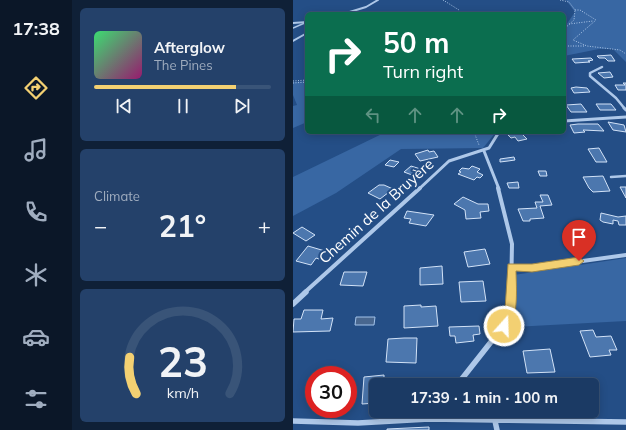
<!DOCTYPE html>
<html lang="en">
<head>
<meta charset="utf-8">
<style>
	body { margin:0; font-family:Mulish,sans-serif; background:#24416a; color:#f1f3f6; height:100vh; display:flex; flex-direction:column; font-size:15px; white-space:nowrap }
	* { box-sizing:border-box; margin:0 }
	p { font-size:13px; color:#a0adbf }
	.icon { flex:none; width:22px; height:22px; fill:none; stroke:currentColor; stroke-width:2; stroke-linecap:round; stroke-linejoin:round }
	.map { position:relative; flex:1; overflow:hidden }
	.sheet { display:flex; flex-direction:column; gap:8px; padding:8px; background:#0f2037; width:221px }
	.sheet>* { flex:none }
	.top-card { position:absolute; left:12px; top:12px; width:261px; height:122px; border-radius:6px; box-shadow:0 2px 10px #0003,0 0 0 1px #395478; background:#0b6e4f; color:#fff; overflow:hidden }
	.speed { position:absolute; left:12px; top:366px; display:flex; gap:8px; font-size:20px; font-weight:700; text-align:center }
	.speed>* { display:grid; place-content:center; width:52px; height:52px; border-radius:50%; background:#1b3a64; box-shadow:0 2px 10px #0003,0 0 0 1px #395478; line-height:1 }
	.speed .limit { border:6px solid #d22; background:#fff; color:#111 }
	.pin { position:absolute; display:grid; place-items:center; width:34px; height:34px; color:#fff; margin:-41px -17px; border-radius:50% 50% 50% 0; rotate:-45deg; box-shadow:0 0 4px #0007 }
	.pin .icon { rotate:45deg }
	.me { position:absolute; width:44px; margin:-22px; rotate:20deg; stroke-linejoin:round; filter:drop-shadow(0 0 3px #0008) }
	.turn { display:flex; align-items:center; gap:14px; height:84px; padding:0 12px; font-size:18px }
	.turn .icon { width:52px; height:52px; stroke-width:2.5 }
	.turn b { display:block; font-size:28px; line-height:34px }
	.lanes { display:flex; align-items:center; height:38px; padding:0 12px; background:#0003; justify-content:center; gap:20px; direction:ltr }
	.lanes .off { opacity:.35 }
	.big { font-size:30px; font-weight:700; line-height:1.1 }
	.sheet .card { flex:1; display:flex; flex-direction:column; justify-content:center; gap:6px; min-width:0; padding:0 14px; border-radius:6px; background:#24416a }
	.sheet .dial { align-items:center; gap:0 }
	.dial svg { height:104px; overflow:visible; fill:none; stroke:#395478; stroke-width:7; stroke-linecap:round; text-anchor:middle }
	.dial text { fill:#f1f3f6; stroke:none }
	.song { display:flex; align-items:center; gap:12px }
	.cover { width:48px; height:48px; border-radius:6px; background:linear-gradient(135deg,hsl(140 70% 55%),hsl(320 70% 35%)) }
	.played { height:4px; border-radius:2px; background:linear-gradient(90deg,#f3d072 80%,#395478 80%) }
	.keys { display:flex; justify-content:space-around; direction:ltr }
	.heat { display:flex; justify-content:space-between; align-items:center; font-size:22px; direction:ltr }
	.trip { position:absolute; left:76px; top:378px; width:230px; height:40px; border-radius:6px; background:#1b3a64; box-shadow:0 2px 10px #0003,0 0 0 1px #395478; font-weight:700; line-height:40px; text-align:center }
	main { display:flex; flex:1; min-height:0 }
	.tab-bar { display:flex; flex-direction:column; width:72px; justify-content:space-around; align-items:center; background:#0b1728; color:#a0adbf }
	.tab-bar .icon { width:28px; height:28px }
	.tab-bar .selected { color:#f3d072 }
	.tab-bar b { font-size:18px; color:#f1f3f6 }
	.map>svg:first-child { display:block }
	.green { fill:#3867a3 }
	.water { fill:#49678f; stroke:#a3c3ea }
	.building { fill:#4c77ae; stroke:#d2e2f7 }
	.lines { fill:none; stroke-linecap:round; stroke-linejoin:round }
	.path { stroke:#aec8e9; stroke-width:1; stroke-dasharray:1 1.5; stroke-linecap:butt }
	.service-far1 { stroke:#aec8e9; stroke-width:1.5 }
	.service { stroke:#aec8e9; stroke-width:2.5 }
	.minor-far4 { stroke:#aec8e9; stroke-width:2 }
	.minor-far3 { stroke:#aec8e9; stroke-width:2.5 }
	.minor-far2 { stroke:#aec8e9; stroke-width:3 }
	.minor-far1 { stroke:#aec8e9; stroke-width:4 }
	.minor { stroke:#aec8e9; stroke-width:5.5 }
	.route { fill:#f3d072; stroke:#9e874a }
	.labels { text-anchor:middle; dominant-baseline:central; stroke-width:4; stroke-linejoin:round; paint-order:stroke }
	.street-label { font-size:15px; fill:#fff; stroke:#244e86 }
</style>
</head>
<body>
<main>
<nav class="tab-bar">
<b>17:38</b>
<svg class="icon selected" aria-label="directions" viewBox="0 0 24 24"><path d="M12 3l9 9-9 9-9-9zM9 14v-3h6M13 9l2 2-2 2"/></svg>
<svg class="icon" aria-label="music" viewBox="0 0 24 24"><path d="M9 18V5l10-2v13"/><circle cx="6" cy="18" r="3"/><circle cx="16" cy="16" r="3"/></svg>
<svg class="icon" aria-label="phone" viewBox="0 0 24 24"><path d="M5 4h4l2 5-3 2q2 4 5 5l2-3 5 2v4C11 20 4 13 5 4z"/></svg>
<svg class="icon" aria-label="climate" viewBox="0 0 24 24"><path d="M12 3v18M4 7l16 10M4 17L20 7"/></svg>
<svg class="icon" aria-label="car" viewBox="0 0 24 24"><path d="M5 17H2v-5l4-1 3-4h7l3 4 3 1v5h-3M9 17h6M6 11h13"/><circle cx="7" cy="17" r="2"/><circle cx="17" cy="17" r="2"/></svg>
<svg class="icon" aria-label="filters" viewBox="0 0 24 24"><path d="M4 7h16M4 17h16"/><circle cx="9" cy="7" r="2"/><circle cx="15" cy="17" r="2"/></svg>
</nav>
<section class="sheet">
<div class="card">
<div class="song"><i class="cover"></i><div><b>Afterglow</b><p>The Pines</p></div></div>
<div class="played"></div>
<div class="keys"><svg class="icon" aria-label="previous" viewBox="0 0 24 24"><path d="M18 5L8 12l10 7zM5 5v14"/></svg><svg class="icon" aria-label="pause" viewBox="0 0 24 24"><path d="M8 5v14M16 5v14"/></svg><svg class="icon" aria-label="next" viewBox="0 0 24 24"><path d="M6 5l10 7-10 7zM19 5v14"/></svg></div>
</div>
<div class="card"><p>Climate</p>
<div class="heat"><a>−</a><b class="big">21°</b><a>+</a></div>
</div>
<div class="card dial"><svg viewBox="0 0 100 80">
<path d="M14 69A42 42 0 1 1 86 69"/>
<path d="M14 69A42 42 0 0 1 9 41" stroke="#f3d072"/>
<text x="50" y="56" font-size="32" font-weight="700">23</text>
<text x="50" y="72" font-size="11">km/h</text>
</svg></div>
</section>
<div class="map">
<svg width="333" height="430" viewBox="0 0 333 430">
	<rect width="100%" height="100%" fill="#244e86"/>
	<!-- green -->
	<path class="green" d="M273 0H333V62L320 49H306L271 56V28L282 12Z
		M14 81V122L0 128V106L4 105 0 95V82Z
		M93 132H203L190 148 108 149 43 193 0 216V177Z
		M333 258V321L220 327 221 275Z"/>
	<!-- water -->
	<path class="water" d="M63 317H82L81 325H62Z"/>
	<!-- building -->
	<path class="building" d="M318 55 322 61H315L312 58H306L304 56Z
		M298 58 300 60 295 61 297 62 282 63 279 59Z
		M317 72 320 77 311 78 305 73Z
		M330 83H333V90H325L322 85H332Z
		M283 87 294 88 297 92 281 93 278 88Z
		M288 104 294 112H278L273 105Z
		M303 104H318L323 110H307Z
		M315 122 331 125 333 132 320 130Z
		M285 124H305L311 131 290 130 292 132 281 133 277 125Z
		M218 132H235L228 133 234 139 225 141 222 137 218 138 215 135 220 134Z
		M306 148 314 162H303L295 149Z
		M135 150 136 152 141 151 145 157 127 161 122 154Z
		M221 157 222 160 215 161 207 162V159Z
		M97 160 106 162 101 167 92 165Z
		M118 166 134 171 127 178 111 172Z
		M179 166 187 169 184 172 190 175 187 178 184 177 181 180 165 174 168 172 166 171 169 168 176 169Z
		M245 171H253L254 176H247Z
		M310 176 317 191 300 192 296 188 290 177Z
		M225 182 226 188H216L214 183Z
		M86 185H91L100 189 87 199 75 193Z
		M327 187H333V198Z
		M247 195H255L259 205 247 206 251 218 237 219V221H230L225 209 244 208 242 202H250Z
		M170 197 185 204H195L196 211 187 212 188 218 173 219 172 210 161 204Z
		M114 211 141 215 133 226 116 223 118 219 111 218Z
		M308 213 325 217 333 216V225H326L325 221 320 220V224L310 222 307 220Z
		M9 227 22 235 13 241 0 233Z
		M15 246 32 251 26 259 23 258 18 265 3 261Z
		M192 249 197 264 175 267 171 252Z
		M149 266 150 284 127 285V268Z
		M51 272H74L70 286 47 285Z
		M190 281 193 301 168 302 166 282Z
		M128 305V307L143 306 145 326 111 328V306Z
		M11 310H30L28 319 40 318 37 331 0 332 1 319H8Z
		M186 326 187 334 180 335 181 341 163 343 162 336H157L156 327Z
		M300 330 303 337 318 336 324 350H316L318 355 297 357 287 331Z
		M111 338H124L123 363 93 362 95 339Z
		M257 349 262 372 234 373 230 351Z
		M91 375V380L104 379V385H83V403L69 404 71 377Z
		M136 427V430H94V429Z"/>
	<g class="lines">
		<!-- path -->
		<path class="path" d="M150 0 166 10 167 13 164 14
			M267 0 276 2 282 10 281 20 271 29
			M282 10H287L303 20 280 40 294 46 327 50 333 54
			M276 24 300 21
			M271 49 275 46H292
			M0 81 14 80
			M0 83 14 82
			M181 132 186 145"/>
		<!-- service-far1 -->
		<path class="service-far1" d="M0 28 14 22"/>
		<!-- service -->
		<path class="service" d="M318 177 333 176"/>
		<!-- minor-far4 -->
		<path class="minor-far4" d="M50 14 73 7 85 0
			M0 23 14 22
			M0 41 14 33"/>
		<!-- minor-far3 -->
		<path class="minor-far3" d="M309 67 297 73V76L323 98 332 109"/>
		<!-- minor-far2 -->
		<path class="minor-far2" d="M331 108 333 110
			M271 121 333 117
			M191 151 206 189
			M126 189 156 161 196 148 206 132"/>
		<!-- minor-far1 -->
		<path class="minor-far1" d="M205 188 219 244 218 293
			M218 266 239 268 333 255
			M11 293 127 188"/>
		<!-- minor -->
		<path class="minor" d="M0 304 13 292
			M164 385 209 328 217 310 218 292
			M136 419 143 411
			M0 421 65 423 136 419 333 422
			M202 421 204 430"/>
	</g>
	<!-- route -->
	<path class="route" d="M286 257 291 261 286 265 239 272 223 271C223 282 228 337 206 329L205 326 210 317 212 310 215 264H239Z"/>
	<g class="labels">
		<!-- street labels -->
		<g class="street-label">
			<text transform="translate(83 211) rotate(-42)">Chemin de la Bruyère</text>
		</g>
	</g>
</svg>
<div class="speed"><div class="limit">30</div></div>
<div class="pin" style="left:286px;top:261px;background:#d93025"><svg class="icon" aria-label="arrive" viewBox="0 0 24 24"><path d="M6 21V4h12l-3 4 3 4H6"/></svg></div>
<svg class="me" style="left:211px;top:326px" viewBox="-20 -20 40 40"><circle r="17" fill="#f3d072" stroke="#fff" stroke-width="3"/><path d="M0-11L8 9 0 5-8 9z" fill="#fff"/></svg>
<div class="trip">17:39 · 1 min · 100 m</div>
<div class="top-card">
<div class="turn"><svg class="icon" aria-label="right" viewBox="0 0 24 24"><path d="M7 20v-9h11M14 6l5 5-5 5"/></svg><div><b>50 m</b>Turn right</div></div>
<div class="lanes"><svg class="icon off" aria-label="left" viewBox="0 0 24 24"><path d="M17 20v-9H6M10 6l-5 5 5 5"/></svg><svg class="icon off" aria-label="ahead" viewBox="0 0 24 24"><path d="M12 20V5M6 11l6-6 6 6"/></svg><svg class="icon off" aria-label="ahead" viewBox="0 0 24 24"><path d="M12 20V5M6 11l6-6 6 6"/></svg><svg class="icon" aria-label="right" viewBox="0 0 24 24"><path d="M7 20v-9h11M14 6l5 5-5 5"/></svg></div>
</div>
</div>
</main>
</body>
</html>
